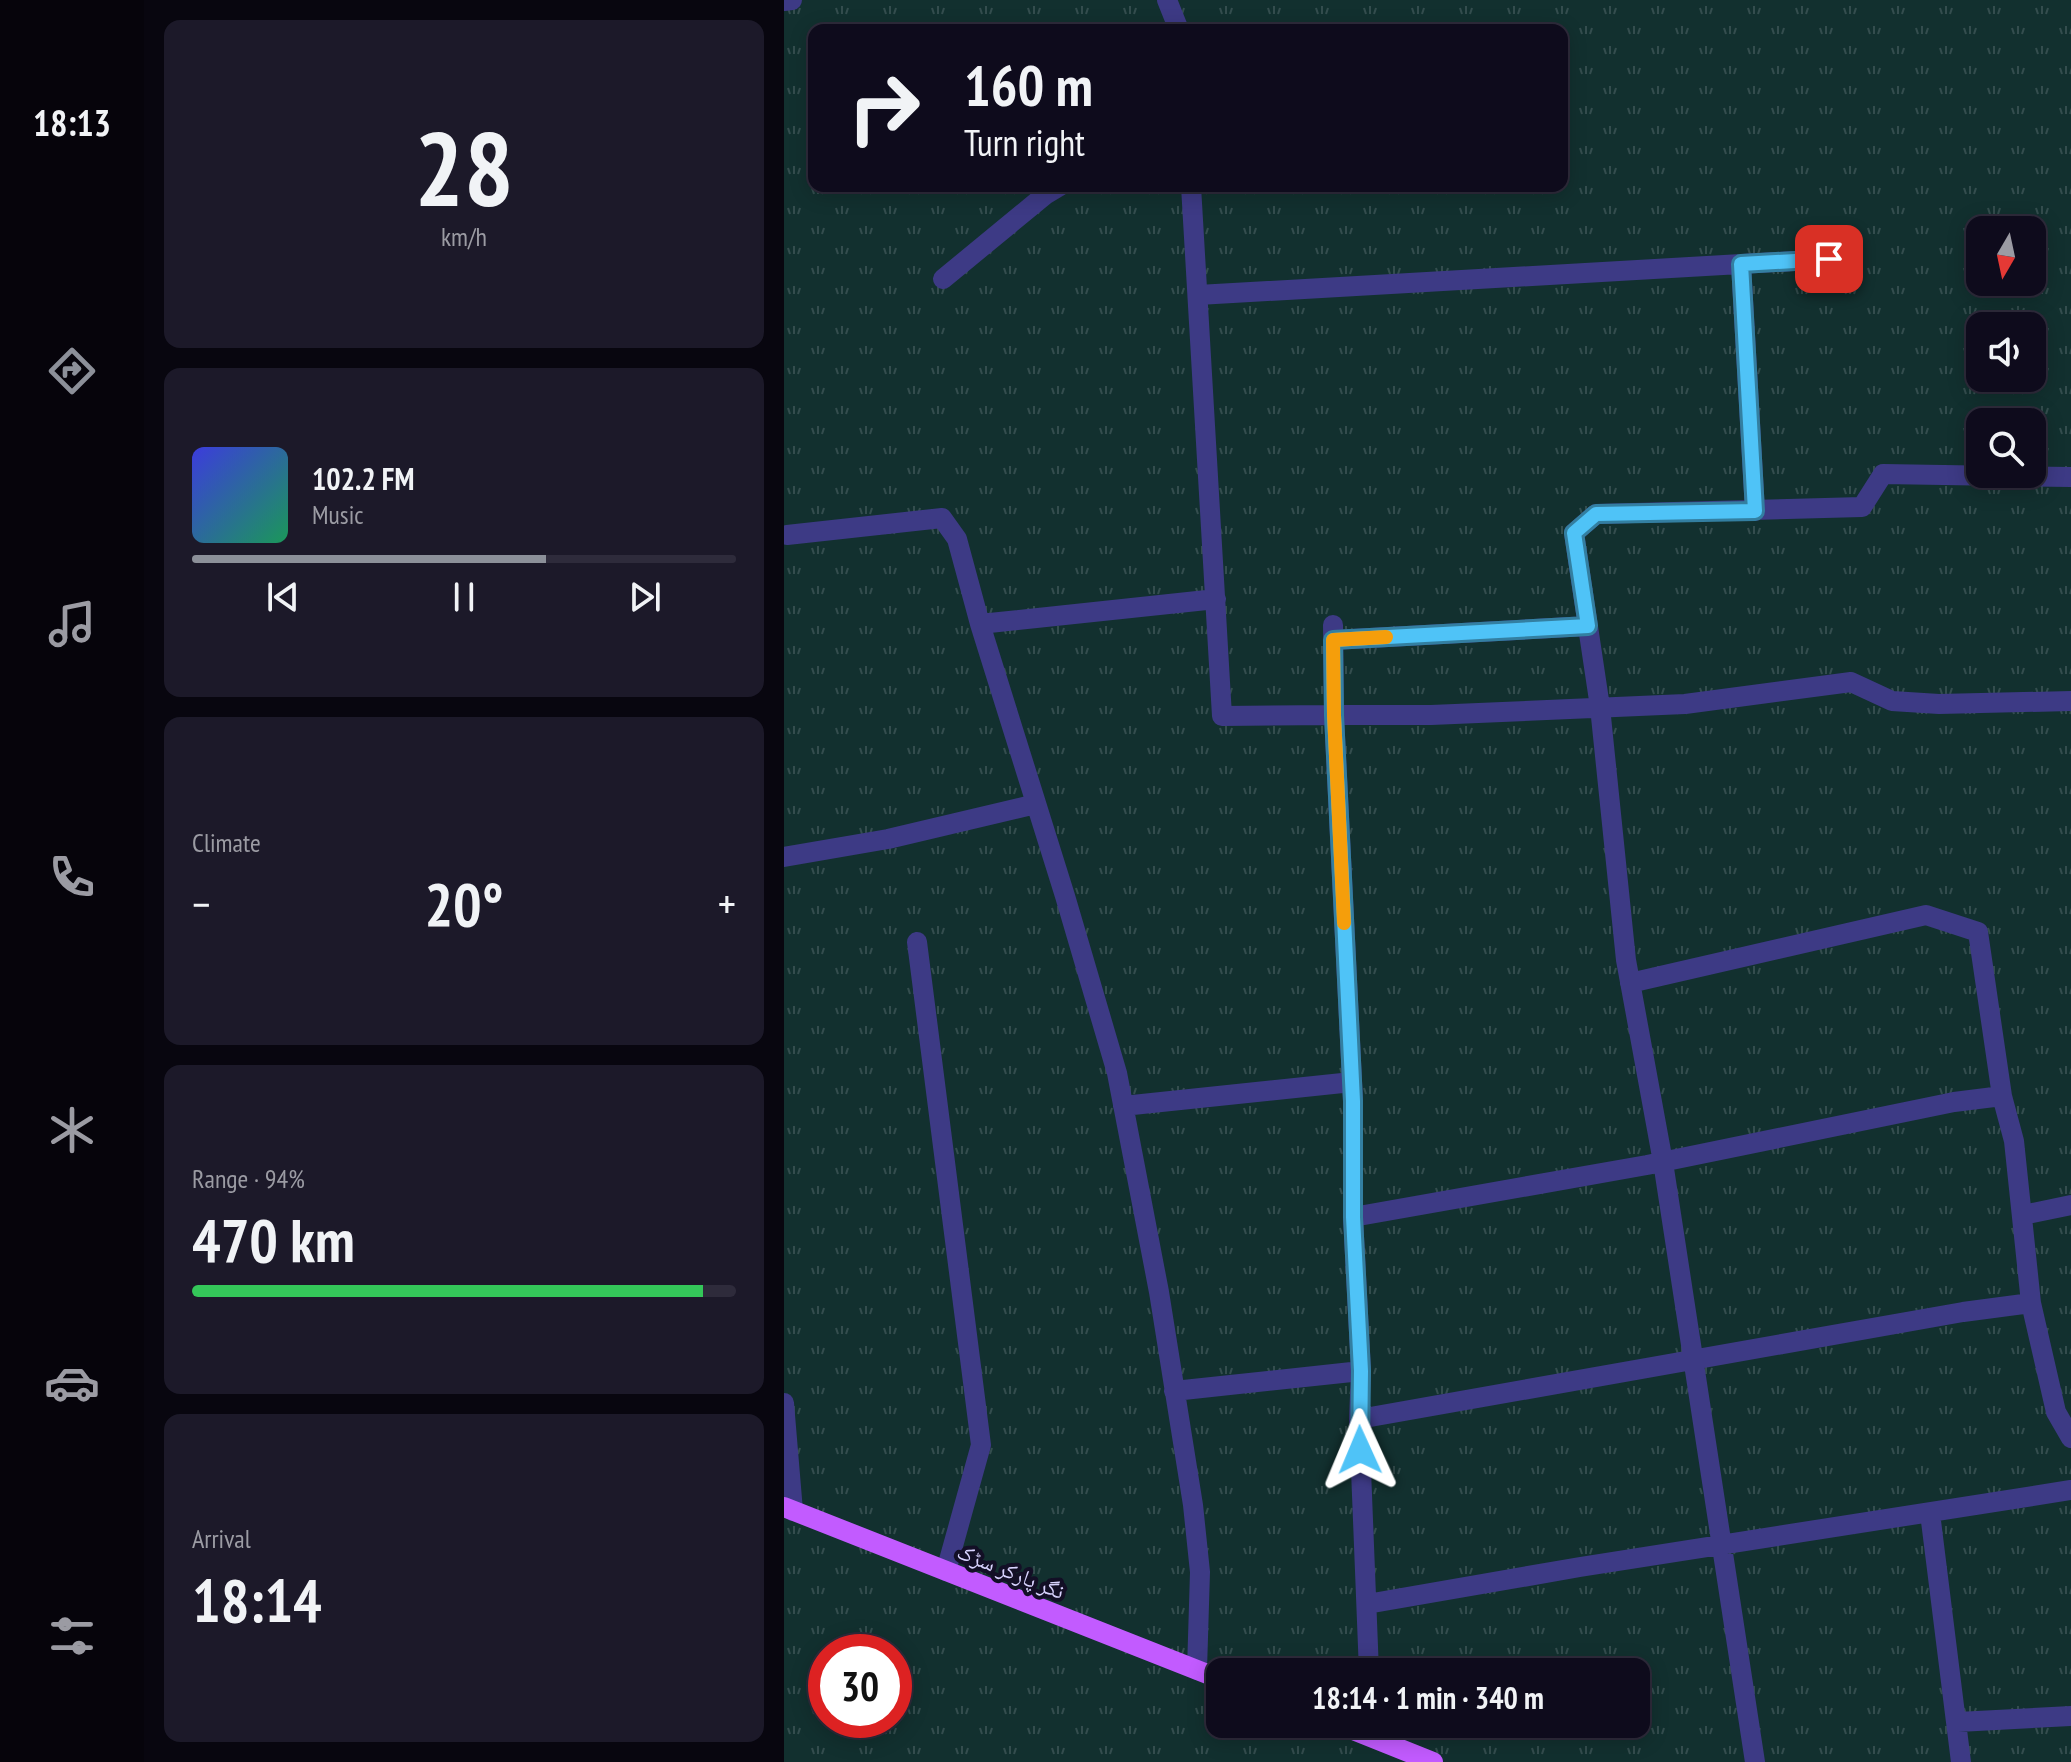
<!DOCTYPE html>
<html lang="en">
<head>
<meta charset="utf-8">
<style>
	body { margin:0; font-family:"PT Sans Narrow","Noto Naskh Arabic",sans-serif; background:#1c1929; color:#f1f3f6; height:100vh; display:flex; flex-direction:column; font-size:30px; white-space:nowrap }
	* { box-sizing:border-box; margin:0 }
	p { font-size:26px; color:#9b9ba3 }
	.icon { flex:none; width:44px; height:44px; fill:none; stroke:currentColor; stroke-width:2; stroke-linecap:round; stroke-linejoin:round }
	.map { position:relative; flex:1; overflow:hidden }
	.details { display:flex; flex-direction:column; gap:20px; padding:20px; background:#08060f; width:640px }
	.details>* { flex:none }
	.hud { position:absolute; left:24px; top:24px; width:760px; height:168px; border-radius:16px; box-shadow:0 4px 20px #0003,0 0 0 2px #2e2b3b; background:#0e0b1c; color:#f1f3f6; overflow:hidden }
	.needle { width:52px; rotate:189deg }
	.tools { position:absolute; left:1182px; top:216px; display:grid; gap:16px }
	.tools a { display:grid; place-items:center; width:80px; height:80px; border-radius:16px; background:#0e0b1c; box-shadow:0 4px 20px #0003,0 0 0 2px #2e2b3b; font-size:40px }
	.speed { position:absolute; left:24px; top:1634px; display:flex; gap:16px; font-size:40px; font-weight:700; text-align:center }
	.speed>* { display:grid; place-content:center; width:104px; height:104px; border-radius:50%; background:#0e0b1c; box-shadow:0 4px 20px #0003,0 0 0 2px #2e2b3b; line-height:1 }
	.speed .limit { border:12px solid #d22; background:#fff; color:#111 }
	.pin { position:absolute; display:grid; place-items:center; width:68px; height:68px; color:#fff; margin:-34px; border-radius:16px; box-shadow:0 4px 12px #0006 }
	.me { position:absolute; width:88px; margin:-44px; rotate:359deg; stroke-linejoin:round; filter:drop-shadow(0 0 6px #0008) }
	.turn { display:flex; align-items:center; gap:28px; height:168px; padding:0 24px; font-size:36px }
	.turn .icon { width:104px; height:104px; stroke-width:2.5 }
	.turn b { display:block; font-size:56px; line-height:68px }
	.big { font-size:60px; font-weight:700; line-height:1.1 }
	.details .widget { flex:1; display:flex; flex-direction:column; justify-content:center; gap:12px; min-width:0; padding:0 28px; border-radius:16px; background:#1c1929 }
	.details .dial { align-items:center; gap:0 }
	.dial b { font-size:104px; line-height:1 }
	.song { display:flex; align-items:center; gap:24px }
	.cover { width:96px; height:96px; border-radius:12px; background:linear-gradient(135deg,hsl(240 70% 55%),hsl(150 70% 35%)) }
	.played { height:8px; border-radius:4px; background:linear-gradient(90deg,#8c9099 65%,#2e2b3b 65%) }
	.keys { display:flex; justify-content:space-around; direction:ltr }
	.heat { display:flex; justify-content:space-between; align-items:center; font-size:44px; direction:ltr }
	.charge { height:12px; border-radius:6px; background:linear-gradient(90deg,#34c759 94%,#2e2b3b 0) }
	.trip { position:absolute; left:422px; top:1658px; width:444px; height:80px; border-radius:16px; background:#0e0b1c; box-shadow:0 4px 20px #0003,0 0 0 2px #2e2b3b; font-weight:700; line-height:80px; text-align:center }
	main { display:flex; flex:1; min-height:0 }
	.dock { display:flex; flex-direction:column; width:144px; justify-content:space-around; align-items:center; background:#06040b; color:#9b9ba3 }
	.dock .icon { width:56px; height:56px }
	.dock .selected { color:#8c9099 }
	.dock b { font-size:36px; color:#f1f3f6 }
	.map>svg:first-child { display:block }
	.grass { fill:url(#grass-tufts); fill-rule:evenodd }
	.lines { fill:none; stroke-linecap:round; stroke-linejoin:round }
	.street { stroke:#3d3a85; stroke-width:20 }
	.primary { stroke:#c25bff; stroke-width:20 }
	.route-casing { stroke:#337fa1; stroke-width:20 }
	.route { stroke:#4fc3f7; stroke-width:14 }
	.slow { stroke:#f59e0b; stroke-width:14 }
	.labels { text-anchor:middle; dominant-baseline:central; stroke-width:8; stroke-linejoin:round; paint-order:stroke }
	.street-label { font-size:22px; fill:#d9d4ff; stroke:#130f26 }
</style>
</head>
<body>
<main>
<nav class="dock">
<b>18:13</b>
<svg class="icon selected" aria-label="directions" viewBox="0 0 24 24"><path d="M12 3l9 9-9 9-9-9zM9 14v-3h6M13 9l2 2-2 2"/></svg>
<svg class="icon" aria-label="music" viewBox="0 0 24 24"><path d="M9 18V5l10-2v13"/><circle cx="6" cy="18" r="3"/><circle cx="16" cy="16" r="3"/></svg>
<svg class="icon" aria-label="phone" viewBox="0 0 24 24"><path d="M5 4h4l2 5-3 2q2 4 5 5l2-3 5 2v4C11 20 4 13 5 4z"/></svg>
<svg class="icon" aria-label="climate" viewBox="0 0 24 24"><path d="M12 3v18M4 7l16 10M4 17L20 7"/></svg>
<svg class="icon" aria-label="car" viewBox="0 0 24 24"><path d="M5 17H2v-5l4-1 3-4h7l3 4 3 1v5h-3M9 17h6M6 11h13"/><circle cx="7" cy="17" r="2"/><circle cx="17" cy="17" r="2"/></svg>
<svg class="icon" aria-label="filters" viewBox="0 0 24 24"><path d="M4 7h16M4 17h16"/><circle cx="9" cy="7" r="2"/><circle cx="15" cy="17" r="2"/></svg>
</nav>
<section class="details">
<div class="widget dial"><b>28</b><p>km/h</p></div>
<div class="widget">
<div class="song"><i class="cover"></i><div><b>102.2 FM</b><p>Music</p></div></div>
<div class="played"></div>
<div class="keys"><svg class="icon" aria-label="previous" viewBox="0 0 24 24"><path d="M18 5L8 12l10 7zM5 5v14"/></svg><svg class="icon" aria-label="pause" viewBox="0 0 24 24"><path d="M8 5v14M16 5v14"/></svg><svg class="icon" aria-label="next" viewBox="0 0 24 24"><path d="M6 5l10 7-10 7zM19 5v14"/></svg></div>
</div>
<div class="widget"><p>Climate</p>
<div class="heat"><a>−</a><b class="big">20°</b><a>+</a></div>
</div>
<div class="widget"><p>Range · 94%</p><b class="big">470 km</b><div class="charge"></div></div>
<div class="widget"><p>Arrival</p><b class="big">18:14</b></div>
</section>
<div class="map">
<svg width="1287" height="1762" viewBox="0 0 1287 1762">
	<defs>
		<pattern id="grass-tufts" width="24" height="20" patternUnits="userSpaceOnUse" patternTransform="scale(2)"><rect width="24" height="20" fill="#12302f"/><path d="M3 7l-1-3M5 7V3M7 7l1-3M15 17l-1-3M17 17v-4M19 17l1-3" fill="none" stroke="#344d4e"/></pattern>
	</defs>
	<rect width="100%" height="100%" fill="#130f26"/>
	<!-- grass -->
	<path class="grass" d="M0 0H1287V1762H0ZM30 30H778V186H30ZM1196 230H1248V282H1196ZM1196 326H1248V378H1196ZM1196 422H1248V474H1196ZM42 1652H110V1720H42ZM436 1672H852V1724H436Z"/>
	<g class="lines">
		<!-- street -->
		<path class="street" d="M383 0 395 30
			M0 1 8 0
			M407 186 438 716 550 715 549 625
			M957 264 971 511
			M159 279 261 195 276 186
			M414 295 1045 259
			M3 535 158 518 173 539 196 624 281 896 333 1073 375 1292 409 1505 416 1572 413 1670
			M196 624 432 599
			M549 640 804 626
			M0 857 104 839 252 804
			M133 942 197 1445 162 1571
			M846 983 1142 915 1194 932 1218 1096 1230 1141 1247 1303 1272 1412 1287 1438
			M339 1106 568 1082
			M1239 1215 1287 1205
			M569 1217 863 1165 1170 1102 1218 1096
			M390 1391 577 1371
			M0 1403 9 1511
			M575 1419 1179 1312 1247 1303
			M1146 1513 1177 1762
			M583 1604 796 1567 1287 1490
			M585 1672 575 1419 577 1371 569 1217V1101L550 715H647L901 704 1067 682 1108 701 1155 704 1287 701
			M1174 1722 1287 1716
			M971 1762 879 1162 842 960 816 707 790 533 812 514 1078 507 1099 474 1287 477"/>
		<!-- primary -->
		<path class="primary" d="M0 1507 436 1679
			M554 1724 649 1762"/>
	</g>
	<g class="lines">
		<defs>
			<path id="route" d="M576 1450 577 1371 569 1217V1101L550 715 549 640 804 626 790 533 812 514 971 511 957 264 1045 259"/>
		</defs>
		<!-- route casing -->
		<use href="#route" class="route-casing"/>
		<!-- route -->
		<use href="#route" class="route"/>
		<!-- slow -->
		<path class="slow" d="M560 923 550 715 549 640 602 637"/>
	</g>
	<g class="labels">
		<!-- street labels -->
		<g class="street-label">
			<text transform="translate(227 1571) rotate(22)">نگر پارکر سڑک</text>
		</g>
	</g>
</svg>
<div class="tools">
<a><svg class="needle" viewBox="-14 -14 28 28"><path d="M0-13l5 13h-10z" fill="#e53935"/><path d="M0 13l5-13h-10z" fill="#9b9ba3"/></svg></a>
<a><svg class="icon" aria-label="sound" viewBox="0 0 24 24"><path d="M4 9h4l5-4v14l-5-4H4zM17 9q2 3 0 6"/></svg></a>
<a><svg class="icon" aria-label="search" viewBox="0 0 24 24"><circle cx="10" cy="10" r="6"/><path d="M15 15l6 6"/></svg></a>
</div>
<div class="speed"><div class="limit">30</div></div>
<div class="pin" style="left:1045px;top:259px;background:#d93025"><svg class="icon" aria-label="arrive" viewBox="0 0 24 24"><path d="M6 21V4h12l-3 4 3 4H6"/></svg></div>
<svg class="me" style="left:576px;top:1450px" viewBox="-20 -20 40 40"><path d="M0-17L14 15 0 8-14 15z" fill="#4fc3f7" stroke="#fff" stroke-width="4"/></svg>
<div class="trip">18:14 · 1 min · 340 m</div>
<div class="hud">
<div class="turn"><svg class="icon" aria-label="right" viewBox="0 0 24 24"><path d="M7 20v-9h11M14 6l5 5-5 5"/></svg><div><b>160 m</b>Turn right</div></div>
</div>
</div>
</main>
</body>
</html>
